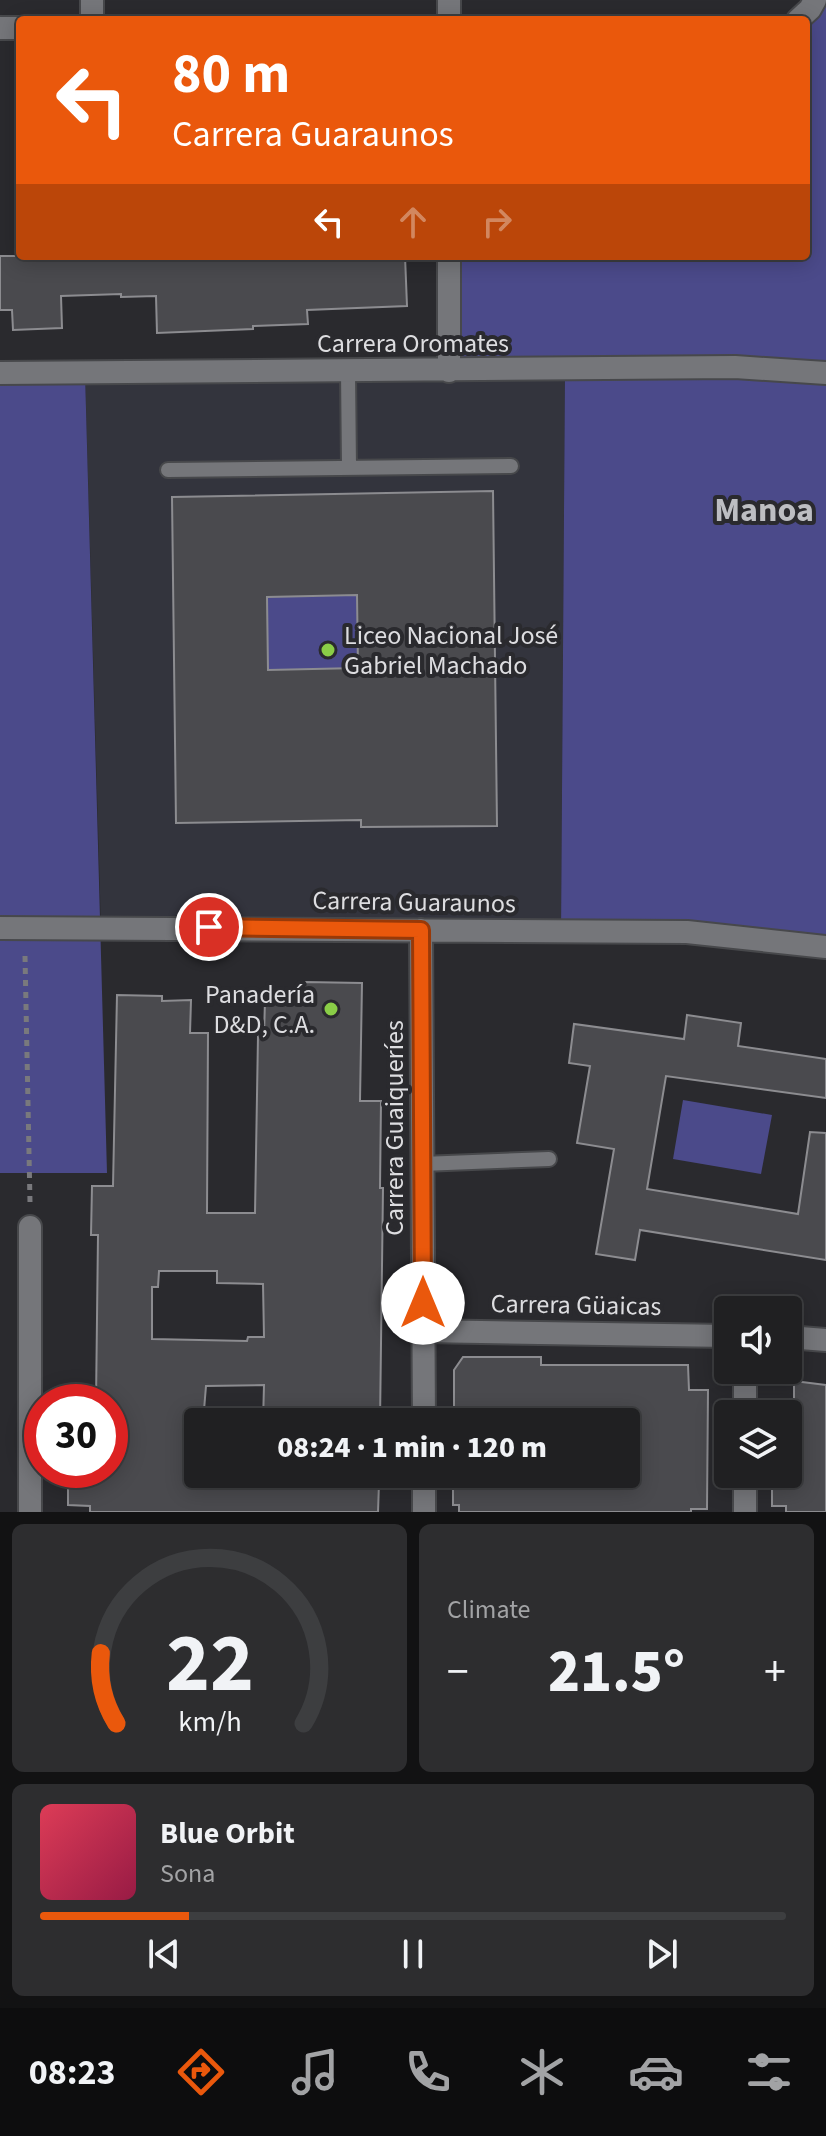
<!DOCTYPE html>
<html lang="en">
<head>
<meta charset="utf-8">
<style>
	body { margin:0; font-family:"Source Sans 3",sans-serif; background:#2d2d2f; color:#f1f3f6; height:100vh; display:flex; flex-direction:column; font-size:30px; white-space:nowrap }
	* { box-sizing:border-box; margin:0 }
	p { font-size:26px; color:#a2a3a5 }
	.icon { flex:none; width:44px; height:44px; fill:none; stroke:currentColor; stroke-width:2; stroke-linecap:round; stroke-linejoin:round }
	.map { position:relative; height:1512px; overflow:hidden }
	.drawer { display:flex; flex-direction:column; gap:12px; padding:12px; background:#121213; flex:1 }
	.drawer>* { flex:none }
	.top-card { position:absolute; left:16px; top:16px; width:794px; height:244px; border-radius:8px; box-shadow:0 4px 20px #0003,0 0 0 2px #3d3e40; background:#ea580c; color:#fff; overflow:hidden }
	.controls { position:absolute; left:714px; top:1296px; display:grid; gap:16px }
	.controls a { display:grid; place-items:center; width:88px; height:88px; border-radius:8px; background:#202022; box-shadow:0 4px 20px #0003,0 0 0 2px #3d3e40; font-size:40px }
	.speed { position:absolute; left:24px; top:1384px; display:flex; gap:16px; font-size:40px; font-weight:700; text-align:center }
	.speed>* { display:grid; place-content:center; width:104px; height:104px; border-radius:50%; background:#202022; box-shadow:0 4px 20px #0003,0 0 0 2px #3d3e40; line-height:1 }
	.speed .limit { border:12px solid #d22; background:#fff; color:#111 }
	.pin { position:absolute; display:grid; place-items:center; width:68px; height:68px; color:#fff; margin:-34px; border:4px solid #fff; border-radius:50%; box-shadow:0 2px 8px #0007 }
	.me { position:absolute; width:88px; margin:-44px; rotate:0deg; stroke-linejoin:round; filter:drop-shadow(0 0 6px #0008) }
	.turn { display:flex; align-items:center; gap:28px; height:168px; padding:0 24px; font-size:36px }
	.turn .icon { width:104px; height:104px; stroke-width:2.5 }
	.turn b { display:block; font-size:56px; line-height:68px }
	.lanes { display:flex; align-items:center; height:76px; padding:0 24px; background:#0003; justify-content:center; gap:40px; direction:ltr }
	.lanes .off { opacity:.35 }
	.big { font-size:60px; font-weight:800; line-height:1.1 }
	.drawer .card { flex:1; display:flex; flex-direction:column; justify-content:center; gap:12px; min-width:0; padding:0 28px; border-radius:12px; background:#2d2d2f }
	.drawer .dial { align-items:center; gap:0 }
	.dial svg { height:208px; overflow:visible; fill:none; stroke:#3d3e40; stroke-width:7; stroke-linecap:round; text-anchor:middle }
	.dial text { fill:#f1f3f6; stroke:none }
	.song { display:flex; align-items:center; gap:24px }
	.cover { width:96px; height:96px; border-radius:12px; background:linear-gradient(135deg,hsl(350 70% 55%),hsl(340 70% 35%)) }
	.played { height:8px; border-radius:4px; background:linear-gradient(90deg,#ea580c 20%,#3d3e40 20%) }
	.keys { display:flex; justify-content:space-around; direction:ltr }
	.heat { display:flex; justify-content:space-between; align-items:center; font-size:44px; direction:ltr }
	.drawer .tiles { flex:1; display:grid; gap:12px; grid-template-columns:1fr 1fr }
	.card:last-child { grid-column:span 2 }
	.trip { position:absolute; left:184px; top:1408px; width:456px; height:80px; border-radius:8px; background:#202022; box-shadow:0 4px 20px #0003,0 0 0 2px #3d3e40; font-weight:800; line-height:80px; text-align:center }
	.dock { display:flex; height:128px; justify-content:space-around; align-items:center; background:#0d0d0e; color:#a2a3a5 }
	.dock .icon { width:56px; height:56px }
	.dock .current { color:#ea580c }
	.dock b { font-size:36px; color:#f1f3f6 }
	.map>svg:first-child { display:block }
	.built { fill:#33343d }
	.green { fill:#4b4a8a }
	.building { fill:#4a4a4e; stroke:#8c8c90; stroke-width:2; fill-rule:evenodd }
	.lines { fill:none; stroke-linecap:round; stroke-linejoin:round }
	.service-casing { stroke:#47484b; stroke-width:18 }
	.minor-casing { stroke:#47484b; stroke-width:26 }
	.path { stroke:#79797d; stroke-width:5; stroke-dasharray:6 6; stroke-linecap:butt }
	.service { stroke:#75767a; stroke-width:14 }
	.minor { stroke:#75767a; stroke-width:22 }
	.route-casing { stroke:#983908; stroke-width:20 }
	.route { stroke:#ea580c; stroke-width:14 }
	.poi-dot { fill:#8ace47; stroke:#2a2a2e; stroke-width:3 }
	.labels { text-anchor:middle; dominant-baseline:central; stroke-width:8; stroke-linejoin:round; paint-order:stroke }
	.street-label { font-size:26px; fill:#dddde0; stroke:#2a2a2e }
	.poi-label { font-size:26px; fill:#dddde0; stroke:#2a2a2e; text-anchor:start }
	.district-label { font-size:34px; font-weight:bold; fill:#bdbec2; stroke:#2a2a2e }
</style>
</head>
<body>
<div class="map">
<svg width="826" height="1512" viewBox="0 0 826 1512">
	<rect width="100%" height="100%" fill="#2a2a2e"/>
	<!-- built -->
	<path class="built" d="M565 370 561 931 101 928 85 373Z"/>
	<!-- green -->
	<path class="green" d="M815 0H826V947L561 931 565 370 449 371V256H806V20Z
		M0 373H85L107 1173H0Z
		M357 595 358 668 268 670 267 597Z
		M683 1100 772 1115 761 1174 673 1159Z"/>
	<!-- building -->
	<path class="building" d="M0 256H405L407 306 307 310 308 324 253 326V329L157 333 156 296 121 297V294L61 296 62 328 13 330 12 310H0Z
		M493 491 497 826 361 827V820L176 823 172 497ZM357 595 358 668 268 670 267 597Z
		M305 982 362 983 360 1101H381L380 1188H383L380 1422H263L264 1385 206 1386 203 1422H198V1474H240L239 1482 327 1483V1474H357V1483H379L378 1512H90V1506L68 1505V1470H110V1402H96L98 1235H91L92 1186H113L117 995 162 996V1001L191 1000 190 1033H208L207 1213H255L258 1036H264L265 1000H305ZM159 1271H217V1283L263 1284 264 1337H248L247 1341 152 1339V1287H158Z
		M687 1015 741 1023 738 1046 826 1059V1098L666 1076 647 1189 798 1214 810 1132 826 1133V1260L640 1230 635 1260 596 1254 614 1149 577 1143 590 1066 569 1063 574 1024 684 1039Z
		M463 1357H541V1365H688L689 1390H708L707 1509H691V1512H459V1505H453V1474H626V1422H460V1417H454V1370Z
		M794 1381 826 1385V1512H786V1506H772V1474H788V1413L794 1412Z"/>
	<g class="lines">
		<defs>
			<path id="service" d="M348 371 349 468
				M168 470 511 466
				M422 1164 549 1159"/>
			<path id="minor" d="M92 0V20
				M449 20V0
				M798 20 810 9 815 0
				M0 28H20
				M449 371V256
				M0 373 735 367 826 373
				M0 928 687 932 826 947
				M421 930 424 1422
				M30 1227V1512
				M423 1331 728 1336
				M788 1337 826 1340
				M745 1370V1414
				M424 1474V1512
				M745 1474V1512"/>
		</defs>
		<!-- service casing -->
		<use href="#service" class="service-casing"/>
		<!-- minor casing -->
		<use href="#minor" class="minor-casing"/>
		<!-- path -->
		<path class="path" d="M25 956 30 1202"/>
		<!-- service -->
		<use href="#service" class="service"/>
		<!-- minor -->
		<use href="#minor" class="minor"/>
	</g>
	<g class="lines">
		<defs>
			<path id="route" d="M209 927 421 930 423 1303"/>
		</defs>
		<!-- route casing -->
		<use href="#route" class="route-casing"/>
		<!-- route -->
		<use href="#route" class="route"/>
	</g>
	<!-- markers -->
	<g class="poi-dot">
		<circle cx="328" cy="650" r="8"/>
		<circle cx="331" cy="1009" r="8"/>
	</g>
	<g class="labels">
		<!-- street labels -->
		<g class="street-label">
			<text x="413" y="343">Carrera Oromates</text>
			<text transform="translate(414 902) rotate(1)">Carrera Guaraunos</text>
			<text transform="translate(394 1128) rotate(-90)">Carrera Guaiqueríes</text>
			<text transform="translate(576 1305) rotate(1)">Carrera Güaicas</text>
		</g>
		<!-- poi labels -->
		<g class="poi-label">
			<text x="344" y="635">Liceo Nacional José<tspan x="344" dy="30">Gabriel Machado</tspan></text>
			<text x="315" y="994" text-anchor="end">Panadería<tspan x="315" dy="30">D&amp;D, C.A.</tspan></text>
		</g>
		<!-- district labels -->
		<g class="district-label">
			<text x="764" y="510">Manoa</text>
		</g>
	</g>
</svg>
<div class="controls">
<a><svg class="icon" aria-label="sound" viewBox="0 0 24 24"><path d="M4 9h4l5-4v14l-5-4H4zM17 9q2 3 0 6"/></svg></a>
<a><svg class="icon" aria-label="layers" viewBox="0 0 24 24"><path d="M12 4l9 5-9 5-9-5zM3 14l9 5 9-5"/></svg></a>
</div>
<div class="speed"><div class="limit">30</div></div>
<div class="pin" style="left:209px;top:927px;background:#d93025"><svg class="icon" aria-label="arrive" viewBox="0 0 24 24"><path d="M6 21V4h12l-3 4 3 4H6"/></svg></div>
<svg class="me" style="left:423px;top:1303px" viewBox="-20 -20 40 40"><circle r="19" fill="#fff"/><path d="M0-13L10 11 0 6-10 11z" fill="#ea580c"/></svg>
<div class="trip">08:24 · 1 min · 120 m</div>
<div class="top-card">
<div class="turn"><svg class="icon" aria-label="left" viewBox="0 0 24 24"><path d="M17 20v-9H6M10 6l-5 5 5 5"/></svg><div><b>80 m</b>Carrera Guaraunos</div></div>
<div class="lanes"><svg class="icon" aria-label="left" viewBox="0 0 24 24"><path d="M17 20v-9H6M10 6l-5 5 5 5"/></svg><svg class="icon off" aria-label="ahead" viewBox="0 0 24 24"><path d="M12 20V5M6 11l6-6 6 6"/></svg><svg class="icon off" aria-label="right" viewBox="0 0 24 24"><path d="M7 20v-9h11M14 6l5 5-5 5"/></svg></div>
</div>
</div>
<section class="drawer">
<div class="tiles">
<div class="card dial"><svg viewBox="0 0 100 80">
<path d="M14 69A42 42 0 1 1 86 69"/>
<path d="M14 69A42 42 0 0 1 8 42" stroke="#ea580c"/>
<text x="50" y="56" font-size="32" font-weight="700">22</text>
<text x="50" y="72" font-size="11">km/h</text>
</svg></div>
<div class="card"><p>Climate</p>
<div class="heat"><a>−</a><b class="big">21.5°</b><a>+</a></div>
</div>
<div class="card">
<div class="song"><i class="cover"></i><div><b>Blue Orbit</b><p>Sona</p></div></div>
<div class="played"></div>
<div class="keys"><svg class="icon" aria-label="previous" viewBox="0 0 24 24"><path d="M18 5L8 12l10 7zM5 5v14"/></svg><svg class="icon" aria-label="pause" viewBox="0 0 24 24"><path d="M8 5v14M16 5v14"/></svg><svg class="icon" aria-label="next" viewBox="0 0 24 24"><path d="M6 5l10 7-10 7zM19 5v14"/></svg></div>
</div>
</div>
</section>
<nav class="dock">
<b>08:23</b>
<svg class="icon current" aria-label="directions" viewBox="0 0 24 24"><path d="M12 3l9 9-9 9-9-9zM9 14v-3h6M13 9l2 2-2 2"/></svg>
<svg class="icon" aria-label="music" viewBox="0 0 24 24"><path d="M9 18V5l10-2v13"/><circle cx="6" cy="18" r="3"/><circle cx="16" cy="16" r="3"/></svg>
<svg class="icon" aria-label="phone" viewBox="0 0 24 24"><path d="M5 4h4l2 5-3 2q2 4 5 5l2-3 5 2v4C11 20 4 13 5 4z"/></svg>
<svg class="icon" aria-label="climate" viewBox="0 0 24 24"><path d="M12 3v18M4 7l16 10M4 17L20 7"/></svg>
<svg class="icon" aria-label="car" viewBox="0 0 24 24"><path d="M5 17H2v-5l4-1 3-4h7l3 4 3 1v5h-3M9 17h6M6 11h13"/><circle cx="7" cy="17" r="2"/><circle cx="17" cy="17" r="2"/></svg>
<svg class="icon" aria-label="filters" viewBox="0 0 24 24"><path d="M4 7h16M4 17h16"/><circle cx="9" cy="7" r="2"/><circle cx="15" cy="17" r="2"/></svg>
</nav>
</body>
</html>
